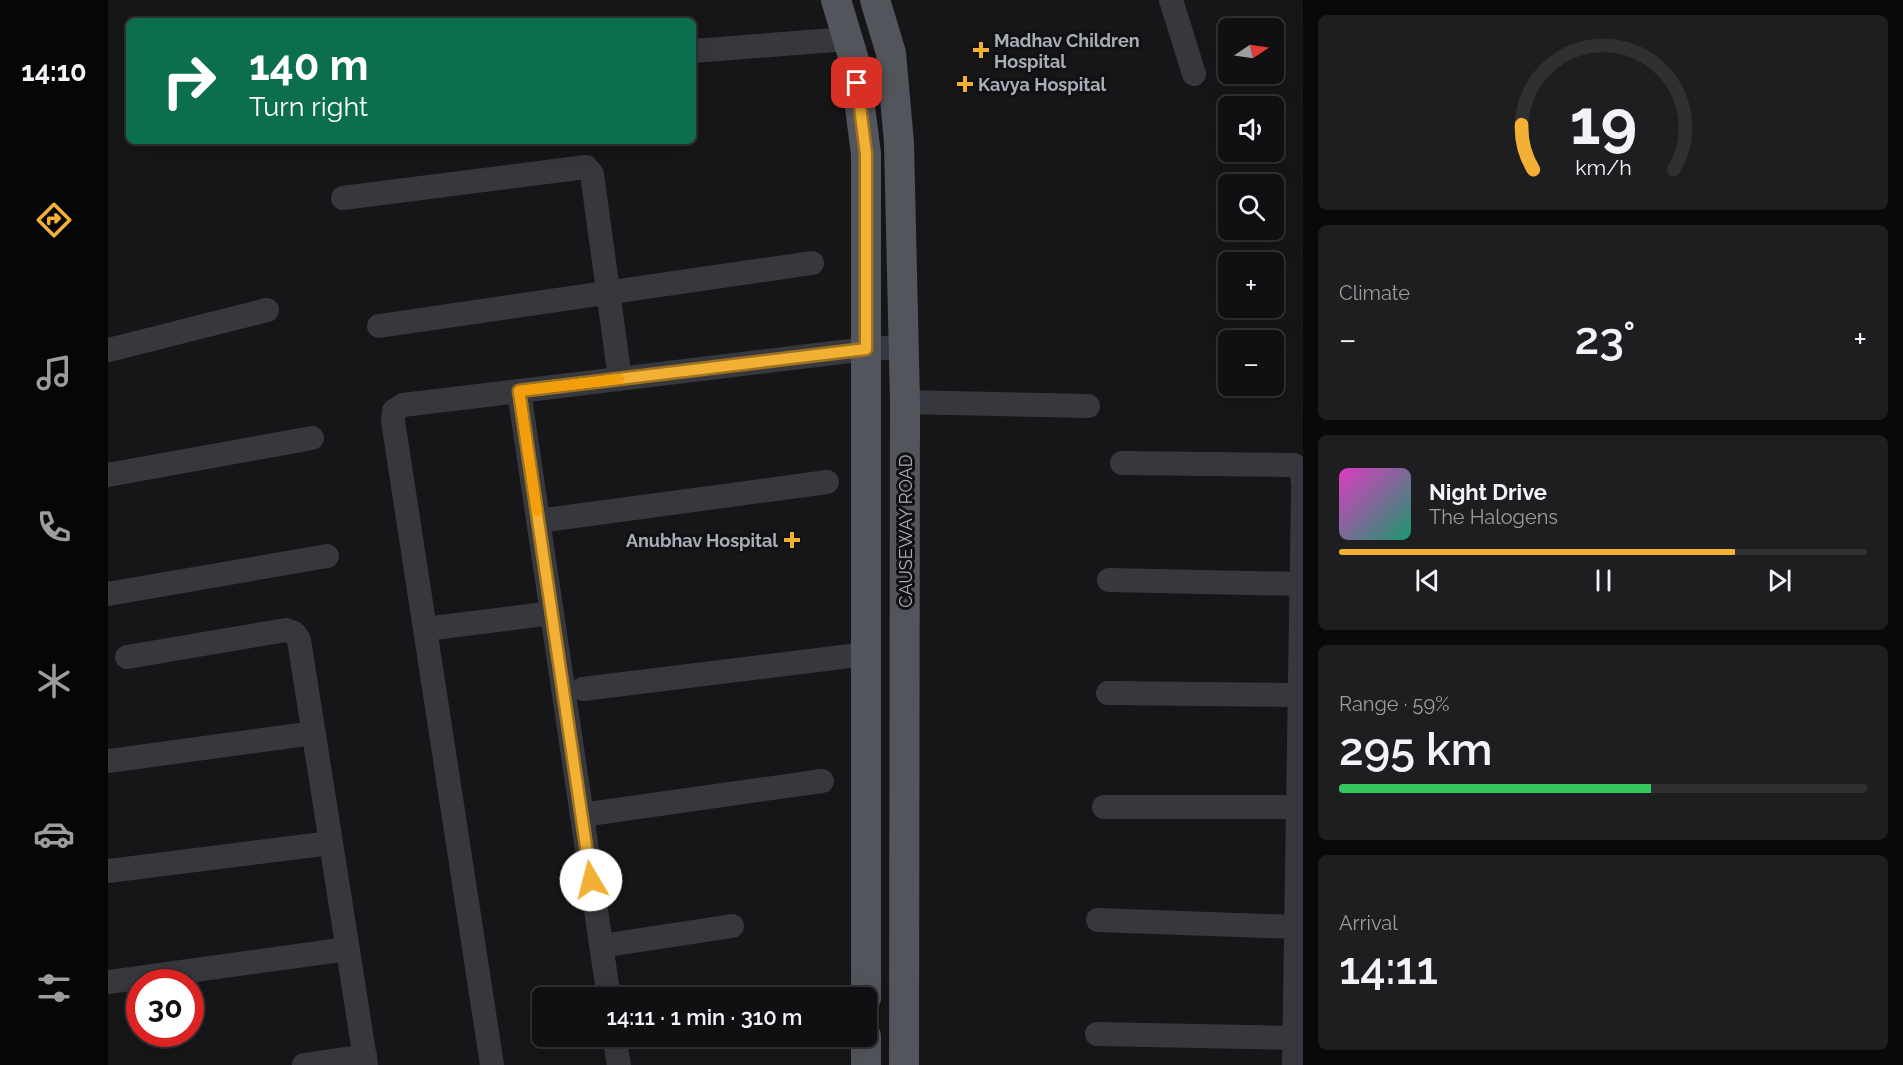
<!DOCTYPE html>
<html lang="en">
<head>
<meta charset="utf-8">
<style>
	body { margin:0; font-family:Raleway,sans-serif; background:#1e1e20; color:#f1f3f6; height:100vh; display:flex; flex-direction:column; font-size:22px; white-space:nowrap }
	* { box-sizing:border-box; margin:0 }
	p { font-size:20px; color:#9c9d9f }
	.icon { flex:none; width:33px; height:33px; fill:none; stroke:currentColor; stroke-width:2; stroke-linecap:round; stroke-linejoin:round }
	.map { position:relative; flex:1; overflow:hidden }
	.drawer { display:flex; flex-direction:column; gap:15px; padding:15px; background:#09090a; width:600px }
	.drawer>* { flex:none }
	.banner { position:absolute; left:18px; top:18px; width:570px; height:126px; border-radius:9px; box-shadow:0 6px 24px #0002,0 0 0 2px #303032; background:#0b6e4f; color:#fff; overflow:hidden }
	.needle { width:39px; rotate:77deg }
	.buttons { position:absolute; left:1110px; top:18px; display:grid; gap:12px }
	.buttons a { display:grid; place-items:center; width:66px; height:66px; border-radius:9px; background:#101012; box-shadow:0 6px 24px #0002,0 0 0 2px #303032; font-size:30px }
	.speed { position:absolute; left:18px; top:969px; display:flex; gap:12px; font-size:30px; font-weight:700; text-align:center }
	.speed>* { display:grid; place-content:center; width:78px; height:78px; border-radius:50%; background:#101012; box-shadow:0 6px 24px #0002,0 0 0 2px #303032; line-height:1 }
	.speed .limit { border:9px solid #d22; background:#fff; color:#111 }
	.pin { position:absolute; display:grid; place-items:center; width:51px; height:51px; color:#fff; margin:-26px; border-radius:12px; box-shadow:0 3px 9px #0006 }
	.me { position:absolute; width:66px; margin:-33px; rotate:352deg; stroke-linejoin:round; filter:drop-shadow(0 0 4px #0008) }
	.turn { display:flex; align-items:center; gap:21px; height:126px; padding:0 24px; font-size:27px }
	.turn .icon { width:78px; height:78px; stroke-width:2.5 }
	.turn b { display:block; font-size:42px; line-height:51px }
	.big { font-size:45px; font-weight:600; line-height:1.1 }
	.drawer .tile { flex:1; display:flex; flex-direction:column; justify-content:center; gap:9px; min-width:0; padding:0 21px; border-radius:9px; background:#1e1e20 }
	.drawer .dial { align-items:center; gap:0 }
	.dial svg { height:156px; overflow:visible; fill:none; stroke:#303032; stroke-width:7; stroke-linecap:round; text-anchor:middle }
	.dial text { fill:#f1f3f6; stroke:none }
	.song { display:flex; align-items:center; gap:18px }
	.cover { width:72px; height:72px; border-radius:9px; background:linear-gradient(135deg,hsl(310 70% 55%),hsl(160 70% 35%)) }
	.played { height:6px; border-radius:3px; background:linear-gradient(90deg,#f2b134 75%,#303032 75%) }
	.keys { display:flex; justify-content:space-around; direction:ltr }
	.heat { display:flex; justify-content:space-between; align-items:center; font-size:33px; direction:ltr }
	.charge { height:9px; border-radius:4px; background:linear-gradient(90deg,#34c759 59%,#303032 0) }
	.trip { position:absolute; left:424px; top:987px; width:345px; height:60px; border-radius:9px; background:#101012; box-shadow:0 6px 24px #0002,0 0 0 2px #303032; font-weight:600; line-height:60px; text-align:center }
	main { display:flex; flex:1; min-height:0 }
	.tabs { display:flex; flex-direction:column; width:108px; justify-content:space-around; align-items:center; background:#060607; color:#9c9d9f }
	.tabs .icon { width:42px; height:42px }
	.tabs .on { color:#f2b134 }
	.tabs b { font-size:27px; color:#f1f3f6 }
	.map>svg:first-child { display:block }
	.lines { fill:none; stroke-linecap:round; stroke-linejoin:round }
	.minor { stroke:#37383d; stroke-width:24 }
	.major { stroke:#53555c; stroke-width:30 }
	.route-casing { stroke:#9d7322; stroke-width:15 }
	.route { stroke:#f2b134; stroke-width:10 }
	.slow { stroke:#f59e0b; stroke-width:10 }
	.poi-dot { fill:#f2b134; stroke:#111113; stroke-width:2 }
	.labels { text-anchor:middle; dominant-baseline:central; stroke-width:6; stroke-linejoin:round; paint-order:stroke }
	.poi-label { font-size:18px; font-weight:bold; fill:#a8adb8; stroke:#111113; text-anchor:start }
	.street-label { font-size:18px; fill:#a8adb8; stroke:#111113 }
</style>
</head>
<body>
<main>
<nav class="tabs">
<b>14:10</b>
<svg class="icon on" aria-label="directions" viewBox="0 0 24 24"><path d="M12 3l9 9-9 9-9-9zM9 14v-3h6M13 9l2 2-2 2"/></svg>
<svg class="icon" aria-label="music" viewBox="0 0 24 24"><path d="M9 18V5l10-2v13"/><circle cx="6" cy="18" r="3"/><circle cx="16" cy="16" r="3"/></svg>
<svg class="icon" aria-label="phone" viewBox="0 0 24 24"><path d="M5 4h4l2 5-3 2q2 4 5 5l2-3 5 2v4C11 20 4 13 5 4z"/></svg>
<svg class="icon" aria-label="climate" viewBox="0 0 24 24"><path d="M12 3v18M4 7l16 10M4 17L20 7"/></svg>
<svg class="icon" aria-label="car" viewBox="0 0 24 24"><path d="M5 17H2v-5l4-1 3-4h7l3 4 3 1v5h-3M9 17h6M6 11h13"/><circle cx="7" cy="17" r="2"/><circle cx="17" cy="17" r="2"/></svg>
<svg class="icon" aria-label="filters" viewBox="0 0 24 24"><path d="M4 7h16M4 17h16"/><circle cx="9" cy="7" r="2"/><circle cx="15" cy="17" r="2"/></svg>
</nav>
<div class="map">
<svg width="1195" height="1065" viewBox="0 0 1195 1065">
	<rect width="100%" height="100%" fill="#161618"/>
	<g class="lines">
		<!-- minor -->
		<path class="minor" d="M1063 0 1086 74
			M585 51 739 39
			M235 198 478 167 484 174 512 379
			M271 326 704 263
			M0 350 159 310
			M411 391 501 998
			M797 402 980 406
			M1014 463 1186 465 1194 473 1195 484
			M0 475 204 438
			M430 521 719 482
			M1001 580 1194 584
			M0 594 219 556
			M317 629 444 613
			M19 657 178 630 186 633 191 640 258 1065
			M475 689 758 654
			M1000 693 1192 695
			M0 761 206 733
			M996 807H1190
			M474 815 714 781
			M0 871 223 843
			M990 920 1188 927
			M493 946 624 926
			M0 982 240 949
			M989 1034 1186 1038
			M506 1036 511 1065
			M196 1065 257 1056
			M384 1065 285 421 286 411 295 405 758 349 795 347
			M1186 1065 1195 491"/>
		<!-- major -->
		<path class="major" d="M728 0 746 60 758 154V998
			M767 0 783 53 791 143 797 402 796 1065
			M758 1036V1065"/>
	</g>
	<g class="lines">
		<defs>
			<path id="route" d="M483 880 411 391 758 349V154L749 83"/>
		</defs>
		<!-- route casing -->
		<use href="#route" class="route-casing"/>
		<!-- route -->
		<use href="#route" class="route"/>
		<!-- slow -->
		<path class="slow" d="M429 511 411 391 511 379"/>
	</g>
	<!-- markers -->
	<g class="poi-dot">
		<path d="M870 41h6v6h6v6h-6v6h-6v-6h-6v-6h6z"/>
		<path d="M854 75h6v6h6v6h-6v6h-6v-6h-6v-6h6z"/>
		<path d="M681 531h6v6h6v6h-6v6h-6v-6h-6v-6h6z"/>
	</g>
	<g class="labels">
		<!-- poi labels -->
		<g class="poi-label">
			<text x="886" y="40">Madhav Children<tspan x="886" dy="21">Hospital</tspan></text>
			<text x="870" y="84">Kavya Hospital</text>
			<text x="670" y="540" text-anchor="end">Anubhav Hospital</text>
		</g>
		<!-- street labels -->
		<g class="street-label">
			<text transform="translate(797 531) rotate(-90)">CAUSEWAY ROAD</text>
		</g>
	</g>
</svg>
<div class="buttons">
<a><svg class="needle" viewBox="-14 -14 28 28"><path d="M0-13l5 13h-10z" fill="#e53935"/><path d="M0 13l5-13h-10z" fill="#9c9d9f"/></svg></a>
<a><svg class="icon" aria-label="sound" viewBox="0 0 24 24"><path d="M4 9h4l5-4v14l-5-4H4zM17 9q2 3 0 6"/></svg></a>
<a><svg class="icon" aria-label="search" viewBox="0 0 24 24"><circle cx="10" cy="10" r="6"/><path d="M15 15l6 6"/></svg></a>
<a>+</a>
<a>−</a>
</div>
<div class="speed"><div class="limit">30</div></div>
<div class="pin" style="left:749px;top:83px;background:#d93025"><svg class="icon" aria-label="arrive" viewBox="0 0 24 24"><path d="M6 21V4h12l-3 4 3 4H6"/></svg></div>
<svg class="me" style="left:483px;top:880px" viewBox="-20 -20 40 40"><circle r="19" fill="#fff"/><path d="M0-13L10 11 0 6-10 11z" fill="#f2b134"/></svg>
<div class="trip">14:11 · 1 min · 310 m</div>
<div class="banner">
<div class="turn"><svg class="icon" aria-label="right" viewBox="0 0 24 24"><path d="M7 20v-9h11M14 6l5 5-5 5"/></svg><div><b>140 m</b>Turn right</div></div>
</div>
</div>
<section class="drawer">
<div class="tile dial"><svg viewBox="0 0 100 80">
<path d="M14 69A42 42 0 1 1 86 69"/>
<path d="M14 69A42 42 0 0 1 8 46" stroke="#f2b134"/>
<text x="50" y="56" font-size="32" font-weight="700">19</text>
<text x="50" y="72" font-size="11">km/h</text>
</svg></div>
<div class="tile"><p>Climate</p>
<div class="heat"><a>−</a><b class="big">23°</b><a>+</a></div>
</div>
<div class="tile">
<div class="song"><i class="cover"></i><div><b>Night Drive</b><p>The Halogens</p></div></div>
<div class="played"></div>
<div class="keys"><svg class="icon" aria-label="previous" viewBox="0 0 24 24"><path d="M18 5L8 12l10 7zM5 5v14"/></svg><svg class="icon" aria-label="pause" viewBox="0 0 24 24"><path d="M8 5v14M16 5v14"/></svg><svg class="icon" aria-label="next" viewBox="0 0 24 24"><path d="M6 5l10 7-10 7zM19 5v14"/></svg></div>
</div>
<div class="tile"><p>Range · 59%</p><b class="big">295 km</b><div class="charge"></div></div>
<div class="tile"><p>Arrival</p><b class="big">14:11</b></div>
</section>
</main>
</body>
</html>
